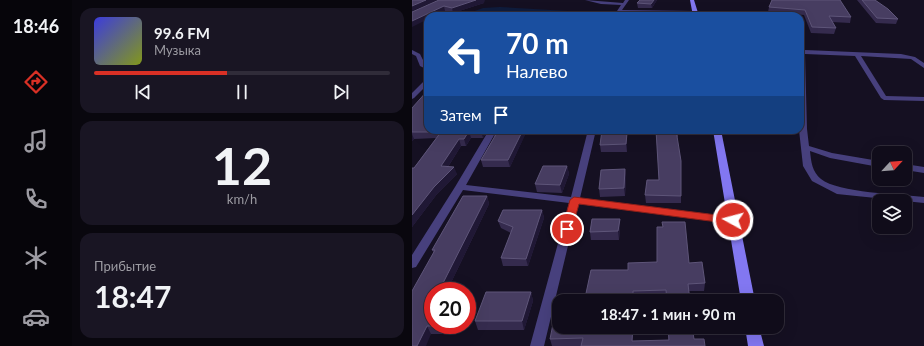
<!DOCTYPE html>
<html lang="ru">
<head>
<meta charset="utf-8">
<style>
	body { margin:0; font-family:Lato,sans-serif; background:#191523; color:#f1f3f6; height:100vh; display:flex; flex-direction:column; font-size:15px; white-space:nowrap }
	* { box-sizing:border-box; margin:0 }
	p { font-size:13px; color:#9c9ba2 }
	.icon { flex:none; width:22px; height:22px; fill:none; stroke:currentColor; stroke-width:2; stroke-linecap:round; stroke-linejoin:round }
	.map { position:relative; flex:1; overflow:hidden }
	.drawer { display:flex; flex-direction:column; gap:8px; padding:8px; background:#09070e; width:340px }
	.drawer>* { flex:none }
	.top-card { position:absolute; left:12px; top:12px; width:380px; height:122px; border-radius:12px; box-shadow:0 4px 16px #0002,0 0 0 1px #302c39; background:#1a4fa0; color:#fff; overflow:hidden }
	.needle { width:26px; rotate:64deg }
	.buttons { position:absolute; left:460px; top:146px; display:grid; gap:8px }
	.buttons a { display:grid; place-items:center; width:40px; height:40px; border-radius:8px; background:#100c1a; box-shadow:0 4px 16px #0002,0 0 0 1px #302c39; font-size:20px }
	.speed { position:absolute; left:12px; top:282px; display:flex; gap:8px; font-size:20px; font-weight:700; text-align:center }
	.speed>* { display:grid; place-content:center; width:52px; height:52px; border-radius:50%; background:#100c1a; box-shadow:0 4px 16px #0002,0 0 0 1px #302c39; line-height:1 }
	.speed .limit { border:6px solid #d22; background:#fff; color:#111 }
	.pin { position:absolute; display:grid; place-items:center; width:34px; height:34px; color:#fff; margin:-17px; border:2px solid #fff; border-radius:50%; box-shadow:0 1px 4px #0007 }
	.me { position:absolute; width:44px; margin:-22px; rotate:277deg; stroke-linejoin:round; filter:drop-shadow(0 0 3px #0008) }
	.turn { display:flex; align-items:center; gap:14px; height:84px; padding:0 16px; font-size:18px }
	.turn .icon { width:52px; height:52px; stroke-width:2.5 }
	.turn b { display:block; font-size:28px; line-height:34px }
	.then { display:flex; align-items:center; height:38px; padding:0 16px; background:#0003; gap:8px; font-size:15px }
	.big { font-size:30px; font-weight:700; line-height:1.1 }
	.drawer .card { flex:1; display:flex; flex-direction:column; justify-content:center; gap:6px; min-width:0; padding:0 14px; border-radius:12px; background:#191523 }
	.drawer .dial { align-items:center; gap:0 }
	.dial b { font-size:52px; line-height:1 }
	.song { display:flex; align-items:center; gap:12px }
	.cover { width:48px; height:48px; border-radius:6px; background:linear-gradient(135deg,hsl(240 70% 55%),hsl(70 70% 35%)) }
	.played { height:4px; border-radius:2px; background:linear-gradient(90deg,#d93025 45%,#302c39 45%) }
	.keys { display:flex; justify-content:space-around; direction:ltr }
	.trip { position:absolute; left:140px; top:294px; width:232px; height:40px; border-radius:12px; background:#100c1a; box-shadow:0 4px 16px #0002,0 0 0 1px #302c39; font-weight:700; line-height:40px; text-align:center }
	main { display:flex; flex:1; min-height:0 }
	.tab-bar { display:flex; flex-direction:column; width:72px; justify-content:space-around; align-items:center; background:#06050a; color:#9c9ba2 }
	.tab-bar .icon { width:28px; height:28px }
	.tab-bar .on { color:#d93025 }
	.tab-bar b { font-size:18px; color:#f1f3f6 }
	.map>svg:first-child { display:block }
	.water { fill:#0f1c3d }
	.lines { fill:none; stroke-linecap:round; stroke-linejoin:round }
	.service { fill:#47407d; fill-rule:evenodd }
	.secondary { fill:#8277f1; fill-rule:evenodd }
	.wall { fill:#352b4e }
	.shaded-wall { fill:#201835 }
	.building { fill:#473d61; stroke:#5e5579 }
	.route { fill:#d93025; stroke:#8d1f18 }
</style>
</head>
<body>
<main>
<nav class="tab-bar">
<b>18:46</b>
<svg class="icon on" aria-label="directions" viewBox="0 0 24 24"><path d="M12 3l9 9-9 9-9-9zM9 14v-3h6M13 9l2 2-2 2"/></svg>
<svg class="icon" aria-label="music" viewBox="0 0 24 24"><path d="M9 18V5l10-2v13"/><circle cx="6" cy="18" r="3"/><circle cx="16" cy="16" r="3"/></svg>
<svg class="icon" aria-label="phone" viewBox="0 0 24 24"><path d="M5 4h4l2 5-3 2q2 4 5 5l2-3 5 2v4C11 20 4 13 5 4z"/></svg>
<svg class="icon" aria-label="climate" viewBox="0 0 24 24"><path d="M12 3v18M4 7l16 10M4 17L20 7"/></svg>
<svg class="icon" aria-label="car" viewBox="0 0 24 24"><path d="M5 17H2v-5l4-1 3-4h7l3 4 3 1v5h-3M9 17h6M6 11h13"/><circle cx="7" cy="17" r="2"/><circle cx="17" cy="17" r="2"/></svg>
</nav>
<section class="drawer">
<div class="card">
<div class="song"><i class="cover"></i><div><b>99.6 FM</b><p>Музыка</p></div></div>
<div class="played"></div>
<div class="keys"><svg class="icon" aria-label="previous" viewBox="0 0 24 24"><path d="M18 5L8 12l10 7zM5 5v14"/></svg><svg class="icon" aria-label="pause" viewBox="0 0 24 24"><path d="M8 5v14M16 5v14"/></svg><svg class="icon" aria-label="next" viewBox="0 0 24 24"><path d="M6 5l10 7-10 7zM19 5v14"/></svg></div>
</div>
<div class="card dial"><b>12</b><p>km/h</p></div>
<div class="card"><p>Прибытие</p><b class="big">18:47</b></div>
</section>
<div class="map">
<svg width="512" height="346" viewBox="0 0 512 346">
	<rect width="100%" height="100%" fill="#151022"/>
	<!-- water -->
	<path class="water" d="M88 7 156 11 189 16H49L71 8Z"/>
	<g class="lines">
		<!-- service -->
		<path class="service" d="M173 0 211 3 213 0H217L210 10 283 11 285 12 283 13 207 12 205 11 209 5 189 4Z
			M388 20 390 21 393 50 489 54 503 57 512 63V68L499 59 449 56 474 96 512 97V101L472 100 469 98 443 56 393 54 395 129 397 146 420 153 467 161V167L418 158 398 151C399 161 400 172 409 179 426 193 488 194 512 197V203L425 194 400 181 391 166 387 130Z
			M0 50 8 54 13 64 16 66V70L8 66 4 56 0 54Z
			M16 78V84L2 98 0 99V93L14 79Z
			M77 130H85L54 185 159 197 176 130H184L168 198 321 217 325 218 326 220 325 222 321 223 166 204 132 346H118L157 203 51 190 4 267 0 268V255L43 187Z
			M493 164 512 167V173L493 170Z"/>
		<!-- secondary -->
		<path class="secondary" d="M278 0H282L287 16H281Z
			M301 130H309L343 301H329Z
			M333 327H347L352 346H336Z"/>
	</g>
	<!-- wall -->
	<path class="wall" d="M27 0 72 3 41 13 33 11 23 16H16Z
		M228 0H245L240 8H226L225 3Z
		M360 0 439 17 438 23 420 22 424 28 422 34 399 33 392 15 356 12 357 7Z
		M445 0H463L486 19 484 24 464 23Z
		M0 108 16 130H76L71 138H59L54 146H49L36 167 45 174 25 194 0 227V168H2L24 138 2 139 0 141Z
		M81 130H115L98 167H71L69 160 82 137 81 131Z
		M190 130H210V133H215V152H189L188 145Z
		M244 130H266V137H265L269 196V203H234L233 195 247 180Z
		M155 166 157 174 150 193 125 192 123 184Z
		M213 169 214 177 213 196 188 197 187 189Z
		M75 196 77 204 35 291H21V325H43L39 334H19L0 346 22 253 20 250Z
		M130 210 132 218 116 266H91L89 258 99 233 89 228 86 221Z
		M208 219V227L207 240H179L178 232Z
		M277 263 293 283 292 291H277L278 301H254V298L222 299V301H174L173 298 216 270Z
		M119 292 121 301 112 330H66L63 321Z
		M147 327 221 341 256 340V327H280L282 339 170 346H140L138 339Z"/>
	<!-- shaded-wall -->
	<path class="shaded-wall" d="M14 0H26L0 11V6Z
		M64 0H73L72 3 41 13 40 8Z
		M242 0H245L240 8 239 4Z
		M32 6 33 11 23 16H16V19L0 27V21Z
		M70 130H76L71 138 69 131Z
		M111 130H115V131L98 167 96 160Z
		M57 131 59 138 54 146 52 139Z
		M215 133V152L214 144Z
		M0 134 2 139 0 141Z
		M47 139 49 146 32 173 29 166Z
		M155 166 157 174 150 193 148 185Z
		M42 167 45 174 25 194 0 227V215L22 187Z
		M213 169 214 177 213 196 212 188Z
		M75 196 77 204 35 291H27Z
		M130 210 132 218 116 266 114 259Z
		M208 219V227L207 240 206 231Z
		M119 292 121 301 112 330 110 321Z
		M35 325H43L39 334 35 326Z
		M15 326 19 334 14 346H5Z
		M221 327V346L220 341Z"/>
	<!-- building -->
	<path class="building" d="M0 0H14L0 6Z
		M27 0H64L40 8 32 6 0 21V12Z
		M228 0H242L239 4 225 3Z
		M360 0H428L439 17 417 16 424 28 400 27 393 10 357 7Z
		M450 0H463L476 9 486 19 465 18Z
		M16 90V130H70L69 131H57L52 139H47L29 166 42 167 22 187 0 215V168H2L29 132H0V108Z
		M81 130H111L96 160H69L86 131H81Z
		M190 130H210L209 133H215L214 144 188 145Z
		M244 130H266H264L269 161V196L233 195 235 180H247Z
		M131 166H155L148 185 123 184Z
		M213 169 212 188 187 189 189 170Z
		M51 196H75L27 291H21V325H35V326H15L5 346H0V291L23 250H20Z
		M91 210H130L114 259 89 258 101 227 86 221Z
		M180 219H208L206 231 178 232Z
		M250 222H273L277 263 290 262 293 283 276 284 278 301H255L254 290 221 291V301H200V299L173 298 179 270H216V263L245 262V227H251Z
		M74 292H119L110 321H63Z
		M144 309H147V327H221L220 341 257 340 256 327H280L282 339H292L293 346H169L171 338 138 339Z"/>
	<!-- route -->
	<path class="route" d="M162 197 321 217 325 218 327 220 325 223 321 224 167 204 160 229 159 232H151L150 229 158 200Z"/>
</svg>
<div class="buttons">
<a><svg class="needle" viewBox="-14 -14 28 28"><path d="M0-13l5 13h-10z" fill="#e53935"/><path d="M0 13l5-13h-10z" fill="#9c9ba2"/></svg></a>
<a><svg class="icon" aria-label="layers" viewBox="0 0 24 24"><path d="M12 4l9 5-9 5-9-5zM3 14l9 5 9-5"/></svg></a>
</div>
<div class="speed"><div class="limit">20</div></div>
<div class="pin" style="left:155px;top:229px;background:#d93025"><svg class="icon" aria-label="arrive" viewBox="0 0 24 24"><path d="M6 21V4h12l-3 4 3 4H6"/></svg></div>
<svg class="me" style="left:321px;top:220px" viewBox="-20 -20 40 40"><circle r="17" fill="#d93025" stroke="#fff" stroke-width="3"/><path d="M0-11L8 9 0 5-8 9z" fill="#fff"/></svg>
<div class="trip">18:47 · 1 мин · 90 m</div>
<div class="top-card">
<div class="turn"><svg class="icon" aria-label="left" viewBox="0 0 24 24"><path d="M17 20v-9H6M10 6l-5 5 5 5"/></svg><div><b>70 m</b>Налево</div></div>
<div class="then">Затем<svg class="icon" aria-label="arrive" viewBox="0 0 24 24"><path d="M6 21V4h12l-3 4 3 4H6"/></svg></div>
</div>
</div>
</main>
</body>
</html>
